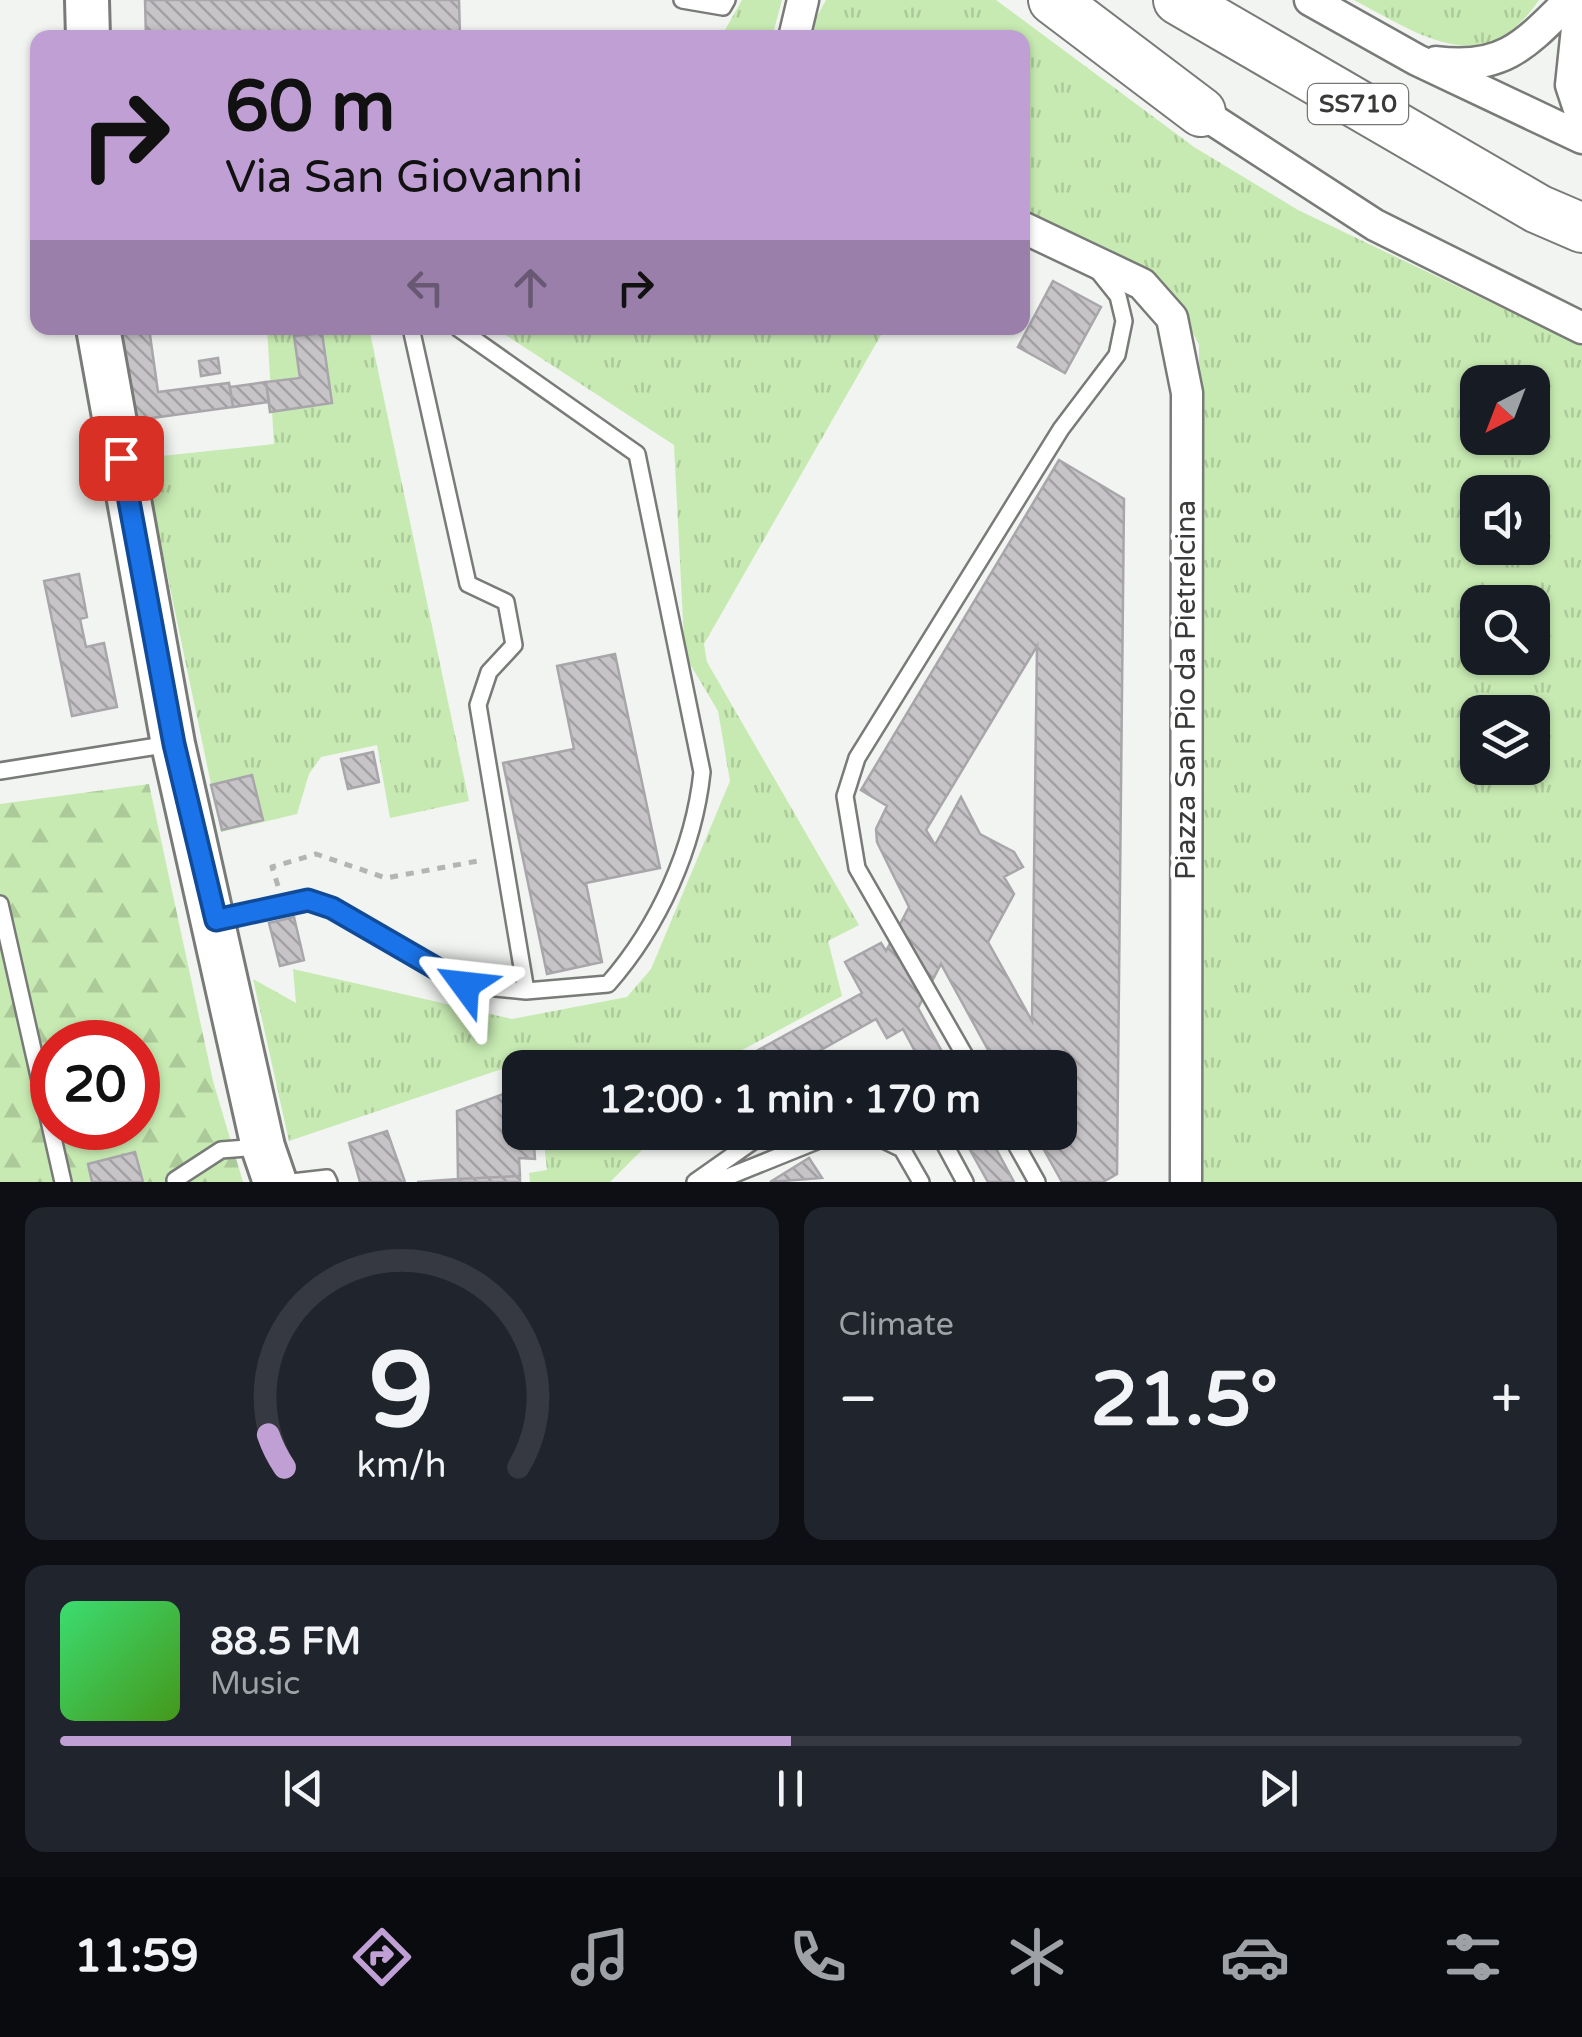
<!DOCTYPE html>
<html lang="en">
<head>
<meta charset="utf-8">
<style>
	body { margin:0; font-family:"Varela Round",sans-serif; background:#20242c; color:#f1f3f6; height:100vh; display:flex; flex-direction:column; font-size:38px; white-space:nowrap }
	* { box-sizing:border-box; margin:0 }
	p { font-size:32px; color:#9ea1a6 }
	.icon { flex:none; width:55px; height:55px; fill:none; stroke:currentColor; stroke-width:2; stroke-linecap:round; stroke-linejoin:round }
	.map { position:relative; height:1182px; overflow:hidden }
	.side { display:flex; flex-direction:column; gap:25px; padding:25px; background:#0d0f14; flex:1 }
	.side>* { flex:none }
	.banner { position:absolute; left:30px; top:30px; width:1000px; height:305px; border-radius:20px; box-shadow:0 2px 8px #0004; background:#c09fd4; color:#111; overflow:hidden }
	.needle { width:65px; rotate:222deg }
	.fabs { position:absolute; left:1460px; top:365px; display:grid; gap:20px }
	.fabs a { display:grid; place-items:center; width:90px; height:90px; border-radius:20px; background:#171b24; box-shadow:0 2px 8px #0004; font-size:50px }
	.speed { position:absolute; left:30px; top:1020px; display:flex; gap:20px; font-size:50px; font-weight:700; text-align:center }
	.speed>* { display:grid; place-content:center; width:130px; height:130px; border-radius:50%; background:#171b24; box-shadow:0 2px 8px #0004; line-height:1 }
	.speed .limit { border:15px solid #d22; background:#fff; color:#111 }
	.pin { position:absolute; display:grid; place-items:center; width:85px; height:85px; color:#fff; margin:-42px; border-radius:20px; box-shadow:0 5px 15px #0006 }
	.me { position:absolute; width:110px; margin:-55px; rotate:300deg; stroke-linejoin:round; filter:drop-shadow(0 0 8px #0008) }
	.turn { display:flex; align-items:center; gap:35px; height:210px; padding:0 30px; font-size:45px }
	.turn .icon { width:130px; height:130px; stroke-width:2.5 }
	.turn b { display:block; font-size:70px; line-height:85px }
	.lanes { display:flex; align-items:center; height:95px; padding:0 30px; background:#0003; justify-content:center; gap:50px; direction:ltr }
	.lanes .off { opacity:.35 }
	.big { font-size:75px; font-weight:700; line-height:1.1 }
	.side .widget { flex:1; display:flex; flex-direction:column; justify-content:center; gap:15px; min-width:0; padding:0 35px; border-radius:20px; background:#20242c }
	.side .dial { align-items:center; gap:0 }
	.dial svg { height:260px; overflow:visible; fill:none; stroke:#363941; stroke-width:7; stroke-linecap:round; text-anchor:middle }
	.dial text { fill:#f1f3f6; stroke:none }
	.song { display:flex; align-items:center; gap:30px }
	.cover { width:120px; height:120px; border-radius:15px; background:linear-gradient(135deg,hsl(140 70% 55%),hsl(100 70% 35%)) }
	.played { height:10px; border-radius:5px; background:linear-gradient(90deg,#c09fd4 50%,#363941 50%) }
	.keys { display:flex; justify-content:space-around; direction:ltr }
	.heat { display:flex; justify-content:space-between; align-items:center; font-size:55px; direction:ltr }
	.side .tiles { flex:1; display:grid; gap:25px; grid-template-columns:1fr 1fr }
	.widget:last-child { grid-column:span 2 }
	.trip { position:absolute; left:502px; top:1050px; width:575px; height:100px; border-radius:20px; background:#171b24; box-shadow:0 2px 8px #0004; font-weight:700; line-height:100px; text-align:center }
	.tabs { display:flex; height:160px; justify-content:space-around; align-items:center; background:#090b0e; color:#9ea1a6 }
	.tabs .icon { width:70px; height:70px }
	.tabs .on { color:#c09fd4 }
	.tabs b { font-size:45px; color:#f1f3f6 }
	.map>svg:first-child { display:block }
	.grass { fill:url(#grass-tufts); fill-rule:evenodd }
	.forest { fill:url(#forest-firs); fill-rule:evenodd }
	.building { fill:url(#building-back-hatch); stroke:#a8a6aa; stroke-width:2.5; fill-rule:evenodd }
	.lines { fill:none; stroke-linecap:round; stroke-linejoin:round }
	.lane-casing { stroke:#797b78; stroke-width:20 }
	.street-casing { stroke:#797b78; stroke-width:35 }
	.secondary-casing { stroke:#797b78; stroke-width:48 }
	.primary-casing { stroke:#797b78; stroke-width:52 }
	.path { stroke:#b3b5b2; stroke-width:5; stroke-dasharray:8 8; stroke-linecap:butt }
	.lane { stroke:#fff; stroke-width:15 }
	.street { stroke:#fff; stroke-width:30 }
	.secondary { stroke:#fff; stroke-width:42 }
	.primary { stroke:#fff; stroke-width:48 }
	.route-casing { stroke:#114b97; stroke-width:25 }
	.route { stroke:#1a73e8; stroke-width:18 }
	.labels { text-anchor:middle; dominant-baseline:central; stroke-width:9; stroke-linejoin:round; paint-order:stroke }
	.shield { fill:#fff; stroke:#757574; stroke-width:2.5 }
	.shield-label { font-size:25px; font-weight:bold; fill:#3a3a39 }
	.street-label { font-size:28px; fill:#3a3a39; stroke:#fff }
</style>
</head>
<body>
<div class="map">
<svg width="1582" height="1182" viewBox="0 0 1582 1182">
	<defs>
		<pattern id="grass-tufts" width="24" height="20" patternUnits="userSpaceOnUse" patternTransform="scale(2.5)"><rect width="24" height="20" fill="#c7eab2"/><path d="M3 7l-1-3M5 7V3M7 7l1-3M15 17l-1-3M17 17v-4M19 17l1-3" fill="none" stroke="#acc99a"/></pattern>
		<pattern id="forest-firs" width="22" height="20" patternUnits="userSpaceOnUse" patternTransform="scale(2.5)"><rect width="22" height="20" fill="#c7eab2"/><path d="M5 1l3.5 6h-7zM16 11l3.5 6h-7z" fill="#acc99a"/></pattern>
		<pattern id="building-back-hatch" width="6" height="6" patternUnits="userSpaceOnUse" patternTransform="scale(2.5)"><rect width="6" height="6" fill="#c7c4c8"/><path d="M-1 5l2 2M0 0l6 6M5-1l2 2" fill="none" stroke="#a3a0a3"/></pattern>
	</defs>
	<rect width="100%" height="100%" fill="#f1f4f0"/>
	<!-- grass -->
	<path class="grass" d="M742 0H782L772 37H721Z
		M826 0H996L1194 147 1298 210 1582 346V1182H1200L1199 345C1159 256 1104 249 1023 210L1022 38H813L816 18ZM1478 382H1532V438H1478ZM1478 492H1532V548H1478ZM1478 602H1532V658H1478ZM1478 712H1532V768H1478Z
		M1354 0H1539C1483 82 1421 35 1354 0Z
		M267 328H369L469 801 390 818 377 745 321 757 309 774 297 814 221 832 143 458 274 444Z
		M495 328H885L704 644 707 662 859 925 828 941 842 996 731 1056 736 1067H536L534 1058 289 1141 253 979 296 1003 293 969 512 1019 627 997 651 969 730 781 718 711 690 664 684 640 674 445Z
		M543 1133V1132L672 1133 642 1150 610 1182H530L529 1173 547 1170Z"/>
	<!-- forest -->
	<path class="forest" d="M149 784 213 1081 243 1182H0V804ZM52 1042H138V1128H52Z"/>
	<!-- building -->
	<path class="building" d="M145 0H459L460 38H146Z
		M1053 281 1101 307 1065 373 1018 347Z
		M121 328H149L158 392 229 383 233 407 137 420Z
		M322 333 332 403 270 412 266 382 300 378 294 336Z
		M218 358 220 373 201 376 199 361Z
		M266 382 269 402 233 407 230 387Z
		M1059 460 1124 499 1117 1174 1103 1182H1062L1034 1132H1060V1068H998L941 964 918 1008 951 1068H924L903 1029 887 1038 876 1019 789 1068H744L740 1060 862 993 845 962 881 943 886 951 909 907 877 842 876 829 887 806 861 790ZM1037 646 1032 1021 988 942 1014 894 1004 877 1023 867 1014 852 980 834 961 797 935 845 926 830Z
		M79 574 87 617 80 619 86 647 104 643 117 707 72 716 44 581Z
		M615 654 660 868 586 883 602 962 547 974 503 763 574 749 557 666Z
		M373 752 379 782 348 789 341 759Z
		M252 775 263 820 222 830 211 785Z
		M294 917 304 960 280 966 269 923Z
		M520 1088V1132H533L535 1159 519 1158 520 1176 458 1179 457 1111Z
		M387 1131 405 1182H360L349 1143Z
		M960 1132H987L1014 1182H988Z
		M135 1152 143 1182H92L88 1164Z
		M809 1158 822 1178 770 1182Z
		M520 1176V1182H417L458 1179Z"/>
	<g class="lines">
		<defs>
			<path id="lane" d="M682 0 723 7 727 0
				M411 328 468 584 506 602 514 645 489 672 478 705 526 991
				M0 771 170 744
				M0 904 63 1182
				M216 920 309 900 332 908 465 985 526 991 608 984C659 926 694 848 702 772L637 454 458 328
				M972 1068 857 868 845 796 857 758 1061 429 1117 355 1124 321 1118 296 1098 271
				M867 1132 902 1149 921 1182
				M938 1132 965 1182
				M1009 1132 1037 1182
				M175 1180 221 1150 259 1147
				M292 1182 327 1178 329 1182
				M695 1182 766 1132
				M715 1182 839 1132"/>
			<path id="street" d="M1310 0 1417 60 1582 138
				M1580 0 1571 85 1582 118
				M794 38 803 0
				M1436 62C1503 71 1526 44 1570 0
				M1187 103 1375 225 1582 328
				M1022 227 1142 284 1172 318 1187 393 1186 1182"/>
			<path id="secondary" d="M87 0 88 38
				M98 328 173 744 263 1147 275 1182"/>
			<path id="primary" d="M1053 0 1201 112
				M1178 0 1538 209 1582 228"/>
		</defs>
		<!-- lane casing -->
		<use href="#lane" class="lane-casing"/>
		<!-- street casing -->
		<use href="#street" class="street-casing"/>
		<!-- secondary casing -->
		<use href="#secondary" class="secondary-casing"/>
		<!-- primary casing -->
		<use href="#primary" class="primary-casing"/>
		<!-- path -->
		<path class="path" d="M278 886 272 867 316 854 386 878 483 860"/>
		<!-- lane -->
		<use href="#lane" class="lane"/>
		<!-- street -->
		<use href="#street" class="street"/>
		<!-- secondary -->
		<use href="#secondary" class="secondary"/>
		<!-- primary -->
		<use href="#primary" class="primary"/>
	</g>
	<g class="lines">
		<defs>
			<path id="route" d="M121 458 174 744 216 920 308 900 332 908 465 985"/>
		</defs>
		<!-- route casing -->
		<use href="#route" class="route-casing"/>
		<!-- route -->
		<use href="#route" class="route"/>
	</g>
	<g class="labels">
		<!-- shield labels -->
		<rect class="shield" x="1308" y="84" width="100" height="40" rx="8"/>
		<g class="shield-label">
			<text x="1358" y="104">SS710</text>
		</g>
		<!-- street labels -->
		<g class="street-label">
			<text transform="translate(1186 690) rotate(-90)">Piazza San Pio da Pietrelcina</text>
		</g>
	</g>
</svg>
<div class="fabs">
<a><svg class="needle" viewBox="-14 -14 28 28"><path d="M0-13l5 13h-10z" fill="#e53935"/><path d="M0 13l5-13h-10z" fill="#9ea1a6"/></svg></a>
<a><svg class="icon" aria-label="sound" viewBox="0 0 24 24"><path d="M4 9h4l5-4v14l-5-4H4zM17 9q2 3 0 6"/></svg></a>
<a><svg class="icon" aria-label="search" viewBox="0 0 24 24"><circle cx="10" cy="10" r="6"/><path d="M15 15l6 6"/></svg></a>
<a><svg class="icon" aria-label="layers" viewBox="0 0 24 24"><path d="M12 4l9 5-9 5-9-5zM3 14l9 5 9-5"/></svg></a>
</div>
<div class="speed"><div class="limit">20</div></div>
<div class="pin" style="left:121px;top:458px;background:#d93025"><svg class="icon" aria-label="arrive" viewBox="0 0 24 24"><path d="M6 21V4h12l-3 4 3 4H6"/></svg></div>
<svg class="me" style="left:465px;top:985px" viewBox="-20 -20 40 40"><path d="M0-17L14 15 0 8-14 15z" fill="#1a73e8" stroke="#fff" stroke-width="4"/></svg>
<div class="trip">12:00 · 1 min · 170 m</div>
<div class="banner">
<div class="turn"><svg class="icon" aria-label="right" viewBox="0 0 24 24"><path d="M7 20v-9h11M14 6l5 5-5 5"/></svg><div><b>60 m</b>Via San Giovanni</div></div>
<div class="lanes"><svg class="icon off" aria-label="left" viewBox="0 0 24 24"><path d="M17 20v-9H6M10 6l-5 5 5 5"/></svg><svg class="icon off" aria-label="ahead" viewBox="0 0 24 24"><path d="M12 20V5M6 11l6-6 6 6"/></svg><svg class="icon" aria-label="right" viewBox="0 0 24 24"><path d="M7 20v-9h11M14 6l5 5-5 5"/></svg></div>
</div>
</div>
<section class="side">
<div class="tiles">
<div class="widget dial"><svg viewBox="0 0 100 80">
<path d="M14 69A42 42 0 1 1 86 69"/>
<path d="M14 69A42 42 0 0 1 9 59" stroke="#c09fd4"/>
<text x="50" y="56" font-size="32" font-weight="700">9</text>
<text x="50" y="72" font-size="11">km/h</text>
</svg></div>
<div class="widget"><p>Climate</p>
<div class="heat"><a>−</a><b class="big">21.5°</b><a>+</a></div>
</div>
<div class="widget">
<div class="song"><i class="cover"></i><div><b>88.5 FM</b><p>Music</p></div></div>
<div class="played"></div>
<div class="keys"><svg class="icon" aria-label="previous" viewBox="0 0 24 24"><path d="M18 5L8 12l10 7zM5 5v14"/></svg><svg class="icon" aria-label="pause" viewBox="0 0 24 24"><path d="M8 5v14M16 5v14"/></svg><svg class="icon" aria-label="next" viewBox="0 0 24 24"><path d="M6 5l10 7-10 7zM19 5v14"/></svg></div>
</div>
</div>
</section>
<nav class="tabs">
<b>11:59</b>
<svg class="icon on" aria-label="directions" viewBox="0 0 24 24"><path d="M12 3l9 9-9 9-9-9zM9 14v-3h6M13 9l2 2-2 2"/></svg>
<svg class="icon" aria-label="music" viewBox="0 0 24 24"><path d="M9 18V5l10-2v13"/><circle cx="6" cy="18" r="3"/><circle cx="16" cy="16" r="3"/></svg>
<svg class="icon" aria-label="phone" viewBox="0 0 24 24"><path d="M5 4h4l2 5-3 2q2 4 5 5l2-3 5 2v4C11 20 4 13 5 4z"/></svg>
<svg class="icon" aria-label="climate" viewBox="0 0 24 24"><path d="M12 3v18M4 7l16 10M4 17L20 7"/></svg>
<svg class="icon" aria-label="car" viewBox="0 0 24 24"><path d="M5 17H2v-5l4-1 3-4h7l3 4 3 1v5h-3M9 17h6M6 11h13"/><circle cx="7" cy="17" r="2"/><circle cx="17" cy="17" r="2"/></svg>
<svg class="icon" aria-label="filters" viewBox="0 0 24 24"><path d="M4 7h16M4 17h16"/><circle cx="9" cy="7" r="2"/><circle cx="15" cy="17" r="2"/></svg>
</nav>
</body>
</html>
